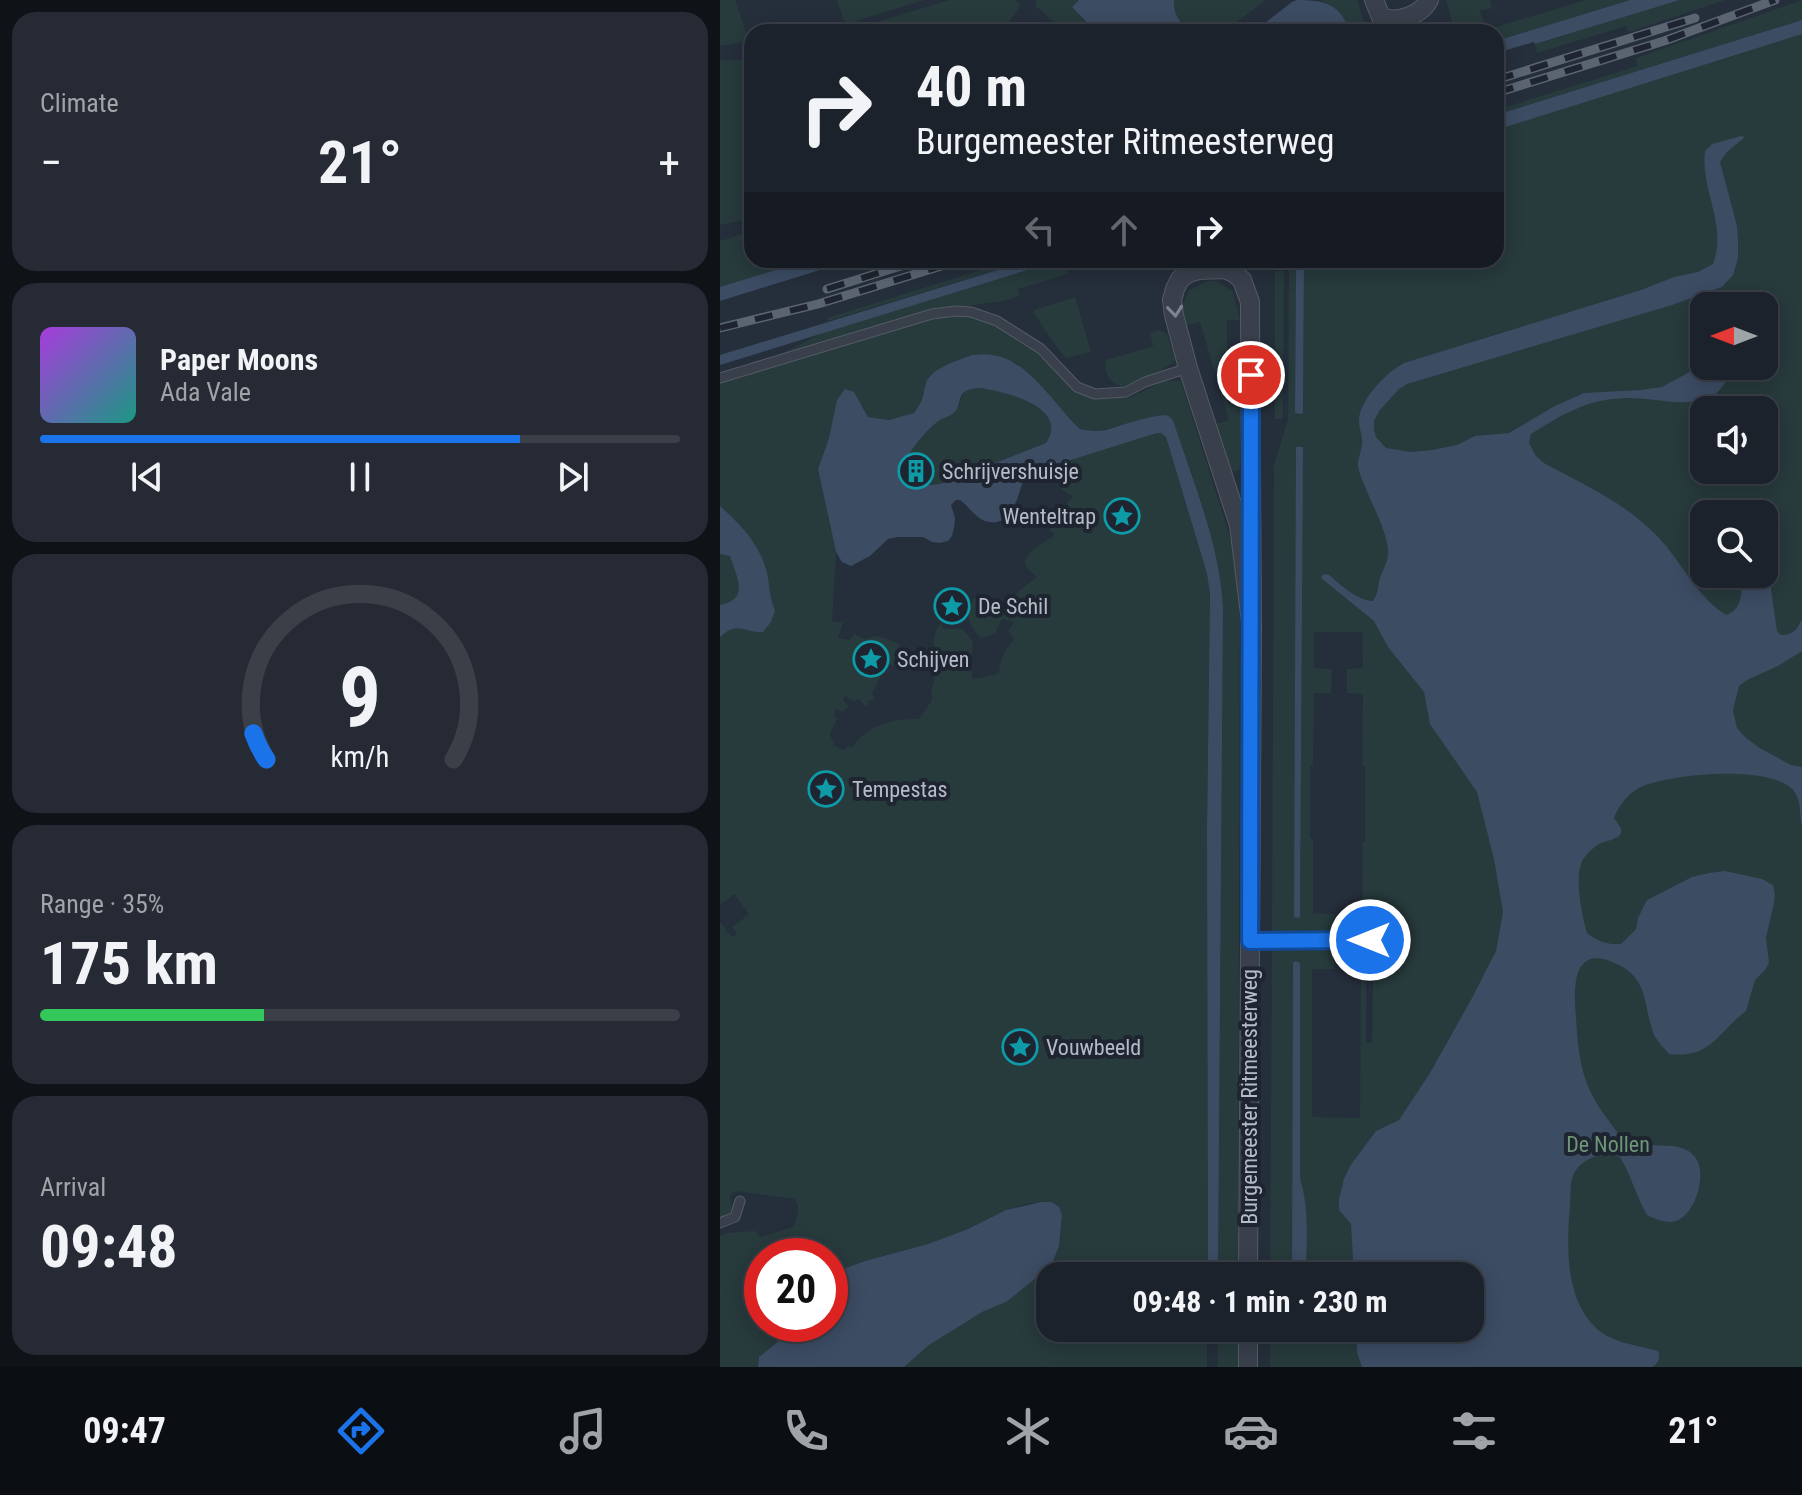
<!DOCTYPE html>
<html lang="en">
<head>
<meta charset="utf-8">
<style>
	body { margin:0; font-family:"Roboto Condensed",sans-serif; background:#252a34; color:#f1f3f6; height:100vh; display:flex; flex-direction:column; font-size:30px; white-space:nowrap }
	* { box-sizing:border-box; margin:0 }
	p { font-size:26px; color:#a0a4a9 }
	.icon { flex:none; width:44px; height:44px; fill:none; stroke:currentColor; stroke-width:2; stroke-linecap:round; stroke-linejoin:round }
	.map { position:relative; flex:1; overflow:hidden }
	.details { display:flex; flex-direction:column; gap:12px; padding:12px; background:#0f1318; width:720px }
	.details>* { flex:none }
	.guide { position:absolute; left:24px; top:24px; width:760px; height:244px; border-radius:24px; box-shadow:0 4px 20px #0003,0 0 0 2px #3a3f48; background:#1c222c; color:#f1f3f6; overflow:hidden }
	.needle { width:52px; rotate:270deg }
	.buttons { position:absolute; left:970px; top:292px; display:grid; gap:16px }
	.buttons a { display:grid; place-items:center; width:88px; height:88px; border-radius:16px; background:#1c222c; box-shadow:0 4px 20px #0003,0 0 0 2px #3a3f48; font-size:40px }
	.speed { position:absolute; left:24px; top:1238px; display:flex; gap:16px; font-size:40px; font-weight:700; text-align:center }
	.speed>* { display:grid; place-content:center; width:104px; height:104px; border-radius:50%; background:#1c222c; box-shadow:0 4px 20px #0003,0 0 0 2px #3a3f48; line-height:1 }
	.speed .limit { border:12px solid #d22; background:#fff; color:#111 }
	.pin { position:absolute; display:grid; place-items:center; width:68px; height:68px; color:#fff; margin:-34px; border:4px solid #fff; border-radius:50%; box-shadow:0 2px 8px #0007 }
	.me { position:absolute; width:88px; margin:-44px; rotate:270deg; stroke-linejoin:round; filter:drop-shadow(0 0 6px #0008) }
	.turn { display:flex; align-items:center; gap:28px; height:168px; padding:0 40px; font-size:36px }
	.turn .icon { width:104px; height:104px; stroke-width:2.5 }
	.turn b { display:block; font-size:56px; line-height:68px }
	.lanes { display:flex; align-items:center; height:76px; padding:0 40px; background:#0003; justify-content:center; gap:40px; direction:ltr }
	.lanes .off { opacity:.35 }
	.big { font-size:60px; font-weight:700; line-height:1.1 }
	.details .card { flex:1; display:flex; flex-direction:column; justify-content:center; gap:12px; min-width:0; padding:0 28px; border-radius:24px; background:#252a34 }
	.details .dial { align-items:center; gap:0 }
	.dial svg { height:208px; overflow:visible; fill:none; stroke:#3a3f48; stroke-width:7; stroke-linecap:round; text-anchor:middle }
	.dial text { fill:#f1f3f6; stroke:none }
	.song { display:flex; align-items:center; gap:24px }
	.cover { width:96px; height:96px; border-radius:12px; background:linear-gradient(135deg,hsl(280 70% 55%),hsl(170 70% 35%)) }
	.played { height:8px; border-radius:4px; background:linear-gradient(90deg,#1a73e8 75%,#3a3f48 75%) }
	.keys { display:flex; justify-content:space-around; direction:ltr }
	.heat { display:flex; justify-content:space-between; align-items:center; font-size:44px; direction:ltr }
	.charge { height:12px; border-radius:6px; background:linear-gradient(90deg,#34c759 35%,#3a3f48 0) }
	.trip { position:absolute; left:316px; top:1262px; width:448px; height:80px; border-radius:24px; background:#1c222c; box-shadow:0 4px 20px #0003,0 0 0 2px #3a3f48; font-weight:700; line-height:80px; text-align:center }
	.tab-bar { display:flex; height:128px; justify-content:space-around; align-items:center; background:#0b0e12; color:#a0a4a9 }
	.tab-bar .icon { width:56px; height:56px }
	.tab-bar .on { color:#1a73e8 }
	.tab-bar b { font-size:36px; color:#f1f3f6 }
	main { display:flex; flex:1; min-height:0 }
	.map>svg:first-child { display:block }
	.green { fill:#273a3c; fill-rule:evenodd }
	.water { fill:#3c4c63; fill-rule:evenodd }
	.lines { fill:none; stroke-linecap:round; stroke-linejoin:round }
	.service-casing { stroke:#545b66; stroke-width:11 }
	.minor-casing { stroke:#545b66; stroke-width:20 }
	.service { stroke:#39404c; stroke-width:9 }
	.minor { stroke:#39404c; stroke-width:18 }
	.rail-casing { stroke:#5b6572; stroke-width:9 }
	.rail { stroke:#1e2530; stroke-width:6; stroke-dasharray:18; stroke-linecap:butt }
	.oneway { stroke:#7d8490 }
	.route-casing { stroke:#114b97; stroke-width:20 }
	.route { stroke:#1a73e8; stroke-width:14 }
	.labels { text-anchor:middle; dominant-baseline:central; stroke-width:8; stroke-linejoin:round; paint-order:stroke }
	.poi-label { font-size:22px; fill:#b5bcc7; stroke:#1e2530; text-anchor:start }
	.street-label { font-size:22px; fill:#b5bcc7; stroke:#1e2530 }
	.park-label { font-size:22px; fill:#6d9677; stroke:#1e2530 }
</style>
</head>
<body>
<main>
<section class="details">
<div class="card"><p>Climate</p>
<div class="heat"><a>−</a><b class="big">21°</b><a>+</a></div>
</div>
<div class="card">
<div class="song"><i class="cover"></i><div><b>Paper Moons</b><p>Ada Vale</p></div></div>
<div class="played"></div>
<div class="keys"><svg class="icon" aria-label="previous" viewBox="0 0 24 24"><path d="M18 5L8 12l10 7zM5 5v14"/></svg><svg class="icon" aria-label="pause" viewBox="0 0 24 24"><path d="M8 5v14M16 5v14"/></svg><svg class="icon" aria-label="next" viewBox="0 0 24 24"><path d="M6 5l10 7-10 7zM19 5v14"/></svg></div>
</div>
<div class="card dial"><svg viewBox="0 0 100 80">
<path d="M14 69A42 42 0 1 1 86 69"/>
<path d="M14 69A42 42 0 0 1 9 59" stroke="#1a73e8"/>
<text x="50" y="56" font-size="32" font-weight="700">9</text>
<text x="50" y="72" font-size="11">km/h</text>
</svg></div>
<div class="card"><p>Range · 35%</p><b class="big">175 km</b><div class="charge"></div></div>
<div class="card"><p>Arrival</p><b class="big">09:48</b></div>
</section>
<div class="map">
<svg width="1082" height="1367" viewBox="0 0 1082 1367">
	<rect width="100%" height="100%" fill="#252e3b"/>
	<!-- green -->
	<path class="green" d="M0 0H15L27 35 23 42 0 46Z
		M117 0H204L129 23 124 21Z
		M229 0H295L300 5 299 9 281 32H123Z
		M316 0H359L352 7 376 32H344L316 6Z
		M454 0H546L517 22 514 32H470C460 23 453 14 454 0Z
		M601 0H637L647 32H630L623 18Z
		M726 0H770L772 8 760 11 764 24 735 32Z
		M866 0H910L776 41V32H759Z
		M960 0H1005L909 32 906 26 817 53 815 44Z
		M1082 0V20L776 115V110L918 66 916 58Z
		M1082 31V1367H550V1328H750V1276H550L552 949C568 941 592 946 609 946L613 950 614 969H592V1117L640 1118 641 969H621L622 950 625 948C637 950 641 956 646 967V1042L650 1043 652 1042 654 915 649 916C646 929 636 930 624 932L622 931 621 914H643L642 843 645 842V766L642 765 643 694 627 693V669L643 668 642 632H594V668L612 669 611 693H594L593 766H590V838L593 839V913L615 914 613 932 608 934 557 935 552 932 554 465 568 419 569 260H576L575 413H583L584 260H776V130ZM984 306H1044V366H984ZM984 410H1044V470H984ZM576 447 582 571 580 917ZM984 514H1044V574H984Z
		M0 60H31L32 218 0 225Z
		M32 231V260H88L0 287V241Z
		M293 260H310L108 321 107 318Z
		M340 260H373L347 268 348 274 298 289 299 296 284 301 231 308 244 310 304 341 355 390 378 398H409L446 380 461 381 510 537 519 587 520 609 518 1276H498L503 608C499 542 473 480 452 418 421 412 392 436 360 429L311 377 297 364 274 355 202 393 201 402 194 413 169 420 148 417 142 405 109 438 98 469 116 552 112 621 123 623 118 638 130 640 134 634 145 639 158 636 178 643 185 660 182 666 176 668 168 663 152 693 155 700 148 701 149 705 146 707 139 699 134 702 125 696 123 701 129 706 122 712 116 708 114 716 117 719 110 734 114 745 124 750 127 747H132C149 724 172 719 199 719L212 700 211 692 219 662C213 651 211 633 221 624L224 629H242L253 641 251 666 253 679 274 675 279 672C280 658 286 649 294 639L288 631 294 622 282 619 275 634 261 639C248 623 244 618 254 598 265 595 273 601 279 610L284 611C289 596 305 587 317 577 314 574 310 571 307 568 298 553 327 542 335 534L330 531V527L333 523H340L345 519 348 501 353 497 341 489 346 461 437 433 441 432 446 437 487 574 490 594 487 831 488 1276H330V1328H487V1367H184L209 1345 231 1330 262 1312 286 1302 339 1246 342 1215 333 1202H321L306 1204 286 1210 248 1229 208 1244 145 1261 120 1270 110 1282V1256H42V1324H80L39 1357 38 1367H0V1236L5 1233 35 1231 40 1237 73 1227C77 1217 81 1209 75 1199L15 1191 10 1196 13 1209 7 1215 0 1218V922L12 937 17 934 12 927 29 914 14 894 0 905V381L22 374 31 362 57 356 104 332Z
		M555 271H564L563 415 562 419H555Z
		M488 281H497L513 292 520 320H507V403H521L520 469 515 472 510 469 496 424 509 420 480 322 467 325 462 306 469 290Z
		M355 297 371 352 347 358C339 353 322 324 313 313L314 310Z
		M438 330 447 334 456 361 429 378 401 387C389 381 383 374 386 360L433 346 430 333Z
		M261 388C285 392 350 407 326 443L218 485 189 481 186 478C185 471 184 465 187 459 192 447 209 427 220 420 225 417 232 416 236 411 246 396 236 389 261 388Z
		M498 1328H518V1367H498Z"/>
	<!-- water -->
	<path class="water" d="M359 0H454C453 14 460 23 470 32H376L352 7Z
		M577 0C604 0 620 3 630 32H533L572 2Z
		M910 0H960L815 44 814 42 776 53V41Z
		M1082 20V34L776 130V115Z
		M1021 136 1025 137 1007 152 1000 162 1017 226 1018 240V258L1013 275 1002 287 952 305 687 384 679 389 659 411 654 421V430L656 437 666 448 691 452 712 450 737 445 755 436 789 433 833 407 864 393 920 390 942 387 984 364V366H1019C1006 374 1004 392 990 397 964 408 936 398 909 398 870 398 844 413 811 434L809 443 816 456 824 463C861 483 903 502 933 532 960 557 974 595 1006 615 1023 610 1022 590 1022 574H1044V564L1050 582 1057 631 1061 635C1073 635 1077 630 1082 619V651L1058 666 1027 680 1019 686 1013 710 1017 728 1025 737 1038 747 1071 765 1082 767V827C1079 814 1082 802 1074 791 1053 764 946 773 917 789 907 795 898 807 894 818 897 823 904 829 900 835 896 840 883 841 877 845 871 850 864 856 861 864 855 881 862 916 867 933 877 941 887 945 901 944L916 929 918 918 927 900 972 877 989 873 1005 871 1042 879 1053 885 1055 895 1054 903 1046 938 1049 962 1046 969 1035 980 1026 1011C997 1033 991 1059 949 1054 944 1048 938 1042 934 1035 924 1010 929 981 901 966 853 940 853 984 856 1018 859 1062 862 1086 889 1121 895 1130 901 1138 911 1142 931 1150 967 1137 978 1162 985 1179 975 1214 956 1221 947 1224 935 1219 927 1215 916 1196 911 1175 900 1157 884 1153 867 1155 856 1170 849 1179 851 1194 850 1205 847 1244 844 1298 876 1328 892 1343 917 1345 938 1351 941 1359 938 1363 932 1367H642L637 1352 636 1328H750V1276H634L631 1224 619 1210V1199L624 1179 630 1166 656 1131 679 1120 710 1073 752 998 776 951 783 912 774 859 757 792 710 724 704 692 668 647 654 621 601 578 602 575 608 574C621 585 636 600 653 601 659 593 657 587 660 578 663 570 667 563 668 555 670 532 644 492 638 467 637 459 642 451 642 443 643 435 638 427 639 419 641 398 667 372 684 363L921 290 954 277 978 272 993 264C1008 225 980 190 985 151L992 144Z
		M88 260H132L0 301V287Z
		M310 260H340L0 365V355Z
		M576 260H584L583 413 581 414 575 413Z
		M252 355C258 355 265 354 272 355 308 359 335 406 360 429 369 431 377 431 386 430 397 427 440 412 448 416 454 418 455 427 457 432 476 489 500 547 503 608L498 1276H488L487 831 490 594 487 574 446 437 441 433H437L306 474C298 491 294 530 265 521 256 518 248 506 240 500H236L231 505 235 518 234 528 232 536 228 541 220 543 212 542 203 537H177L168 539 150 556 131 566 122 562 116 552 98 469 109 438 117 400 125 389 134 392 148 417 169 420 194 413 201 402 207 380 214 372 228 364ZM261 388C285 392 350 407 326 443L227 482C214 486 197 487 186 478 185 471 184 465 187 459 192 447 209 427 220 420 223 418 228 417 231 415 247 405 230 389 261 388Z
		M576 447H583L580 917 578 918 574 917Z
		M0 506C21 525 40 544 47 573 50 585 49 598 55 610L51 622 43 632C24 633 18 620 0 637V605C31 599 16 576 10 556L0 554Z
		M575 961 580 963V1179C590 1210 586 1244 586 1276H572L573 963Z
		M321 1202H332L339 1207 342 1215 339 1246 331 1266 286 1302 262 1312 209 1345 184 1367H38L39 1357 80 1324H110V1282L120 1270 145 1261 208 1244 248 1229 286 1210Z"/>
	<g class="lines">
		<defs>
			<path id="service" d="M0 378 212 314 236 311 251 312 277 321 321 349 357 387 375 394 406 392 425 382 468 368
				M530 941 650 940
				M0 1223 15 1217 20 1201"/>
			<path id="minor" d="M654 0 661 17C677 24 701 15 709 0
				M528 1276 532 630 530 312V302L522 280 514 273 504 269 479 270 469 273 460 279 455 289 452 300 454 315 468 368 519 525 532 630
				M528 1367V1328"/>
		</defs>
		<!-- service casing -->
		<use href="#service" class="service-casing"/>
		<!-- minor casing -->
		<use href="#minor" class="minor-casing"/>
		<!-- service -->
		<use href="#service" class="service"/>
		<!-- minor -->
		<use href="#minor" class="minor"/>
		<defs>
			<path id="rail" d="M776 80 975 18
				M776 93 944 41 1055 0
				M107 289 200 260
				M0 328 98 304 241 260"/>
		</defs>
		<!-- rail casing -->
		<use href="#rail" class="rail-casing"/>
		<!-- rail -->
		<use href="#rail" class="rail"/>
	</g>
	<!-- one-way arrows -->
	<defs><path id="oneway-chevron" d="M-2-3.5L2.5 0L-2 3.5" fill="none" stroke-width="1.6" stroke-linecap="round" stroke-linejoin="round" transform="scale(2)"/></defs>
	<use class="oneway" href="#oneway-chevron" transform="translate(455 311) rotate(84)"/>
	<g class="lines">
		<defs>
			<path id="route" d="M531 375 530 941 650 940"/>
		</defs>
		<!-- route casing -->
		<use href="#route" class="route-casing"/>
		<!-- route -->
		<use href="#route" class="route"/>
	</g>
	<!-- icons -->
	<defs>
		<symbol id="building-ring" viewBox="-11 -11 22 22"><circle r="9.5" fill="#1e2530" stroke="#0f9aa8" stroke-width="1.5"/><path d="M-4-6H4V6H1V3H-1V6H-4ZM-2.5-4.3h1.7v1.8h-1.7ZM.8-4.3h1.7v1.8H.8ZM-2.5-1h1.7V.8h-1.7ZM.8-1h1.7V.8H.8Z" fill="#0f9aa8"/></symbol>
		<symbol id="sight-ring" viewBox="-11 -11 22 22"><circle r="9.5" fill="#1e2530" stroke="#0f9aa8" stroke-width="1.5"/><path d="M0-6L1.8-2.2L6-1.7L2.9 1.2L3.7 5.4L0 3.3L-3.7 5.4L-2.9 1.2L-6-1.7L-1.8-2.2Z" fill="#0f9aa8"/></symbol>
	</defs>
	<g fill-rule="evenodd">
		<use href="#building-ring" x="176" y="451" width="40" height="40"/>
		<use href="#sight-ring" x="382" y="496" width="40" height="40"/>
		<use href="#sight-ring" x="212" y="586" width="40" height="40"/>
		<use href="#sight-ring" x="131" y="639" width="40" height="40"/>
		<use href="#sight-ring" x="86" y="769" width="40" height="40"/>
		<use href="#sight-ring" x="280" y="1027" width="40" height="40"/>
	</g>
	<g class="labels">
		<!-- poi labels -->
		<g class="poi-label">
			<text x="222" y="471">Schrijvershuisje</text>
			<text x="376" y="516" text-anchor="end">Wenteltrap</text>
			<text x="258" y="606">De Schil</text>
			<text x="177" y="659">Schijven</text>
			<text x="132" y="789">Tempestas</text>
			<text x="326" y="1047">Vouwbeeld</text>
		</g>
		<!-- street labels -->
		<g class="street-label">
			<text transform="translate(529 1097) rotate(-90)">Burgemeester Ritmeesterweg</text>
		</g>
		<!-- park labels -->
		<g class="park-label">
			<text x="888" y="1144">De Nollen</text>
		</g>
	</g>
</svg>
<div class="buttons">
<a><svg class="needle" viewBox="-14 -14 28 28"><path d="M0-13l5 13h-10z" fill="#e53935"/><path d="M0 13l5-13h-10z" fill="#a0a4a9"/></svg></a>
<a><svg class="icon" aria-label="sound" viewBox="0 0 24 24"><path d="M4 9h4l5-4v14l-5-4H4zM17 9q2 3 0 6"/></svg></a>
<a><svg class="icon" aria-label="search" viewBox="0 0 24 24"><circle cx="10" cy="10" r="6"/><path d="M15 15l6 6"/></svg></a>
</div>
<div class="speed"><div class="limit">20</div></div>
<div class="pin" style="left:531px;top:375px;background:#d93025"><svg class="icon" aria-label="arrive" viewBox="0 0 24 24"><path d="M6 21V4h12l-3 4 3 4H6"/></svg></div>
<svg class="me" style="left:650px;top:940px" viewBox="-20 -20 40 40"><circle r="17" fill="#1a73e8" stroke="#fff" stroke-width="3"/><path d="M0-11L8 9 0 5-8 9z" fill="#fff"/></svg>
<div class="trip">09:48 · 1 min · 230 m</div>
<div class="guide">
<div class="turn"><svg class="icon" aria-label="right" viewBox="0 0 24 24"><path d="M7 20v-9h11M14 6l5 5-5 5"/></svg><div><b>40 m</b>Burgemeester Ritmeesterweg</div></div>
<div class="lanes"><svg class="icon off" aria-label="left" viewBox="0 0 24 24"><path d="M17 20v-9H6M10 6l-5 5 5 5"/></svg><svg class="icon off" aria-label="ahead" viewBox="0 0 24 24"><path d="M12 20V5M6 11l6-6 6 6"/></svg><svg class="icon" aria-label="right" viewBox="0 0 24 24"><path d="M7 20v-9h11M14 6l5 5-5 5"/></svg></div>
</div>
</div>
</main>
<nav class="tab-bar">
<b>09:47</b>
<svg class="icon on" aria-label="directions" viewBox="0 0 24 24"><path d="M12 3l9 9-9 9-9-9zM9 14v-3h6M13 9l2 2-2 2"/></svg>
<svg class="icon" aria-label="music" viewBox="0 0 24 24"><path d="M9 18V5l10-2v13"/><circle cx="6" cy="18" r="3"/><circle cx="16" cy="16" r="3"/></svg>
<svg class="icon" aria-label="phone" viewBox="0 0 24 24"><path d="M5 4h4l2 5-3 2q2 4 5 5l2-3 5 2v4C11 20 4 13 5 4z"/></svg>
<svg class="icon" aria-label="climate" viewBox="0 0 24 24"><path d="M12 3v18M4 7l16 10M4 17L20 7"/></svg>
<svg class="icon" aria-label="car" viewBox="0 0 24 24"><path d="M5 17H2v-5l4-1 3-4h7l3 4 3 1v5h-3M9 17h6M6 11h13"/><circle cx="7" cy="17" r="2"/><circle cx="17" cy="17" r="2"/></svg>
<svg class="icon" aria-label="filters" viewBox="0 0 24 24"><path d="M4 7h16M4 17h16"/><circle cx="9" cy="7" r="2"/><circle cx="15" cy="17" r="2"/></svg>
<b>21°</b>
</nav>
</body>
</html>
